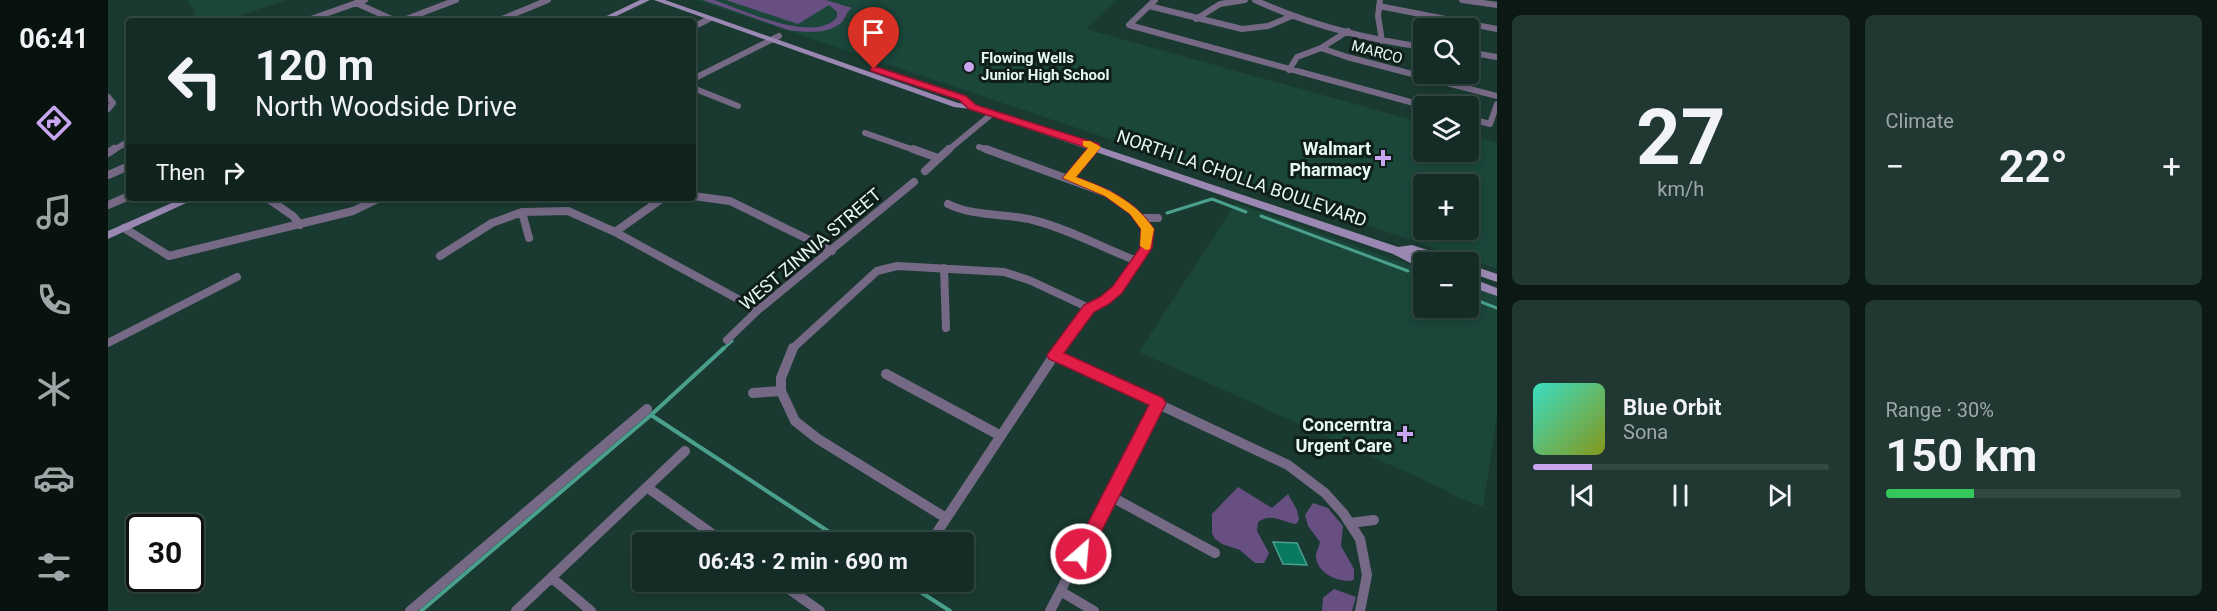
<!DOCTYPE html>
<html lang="en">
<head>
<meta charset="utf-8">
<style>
	body { margin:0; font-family:Roboto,sans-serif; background:#213832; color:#f1f3f6; height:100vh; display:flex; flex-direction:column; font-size:22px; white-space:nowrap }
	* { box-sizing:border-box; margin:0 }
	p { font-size:20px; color:#9da7a7 }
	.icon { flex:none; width:33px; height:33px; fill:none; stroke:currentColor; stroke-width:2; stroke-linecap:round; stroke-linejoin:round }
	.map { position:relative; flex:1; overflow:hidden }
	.sheet { display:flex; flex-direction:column; gap:15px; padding:15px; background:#0b1814; width:720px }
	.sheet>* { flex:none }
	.banner { position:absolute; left:18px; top:18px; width:570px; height:183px; border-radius:6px; box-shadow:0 3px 9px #0003,0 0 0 2px #334842; background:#142c25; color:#f1f3f6; overflow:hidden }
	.buttons { position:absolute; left:1305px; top:18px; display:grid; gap:12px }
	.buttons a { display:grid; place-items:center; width:66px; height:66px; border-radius:6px; background:#142c25; box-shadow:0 3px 9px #0003,0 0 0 2px #334842; font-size:30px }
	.speed { position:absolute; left:18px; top:514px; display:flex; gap:12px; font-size:30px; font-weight:700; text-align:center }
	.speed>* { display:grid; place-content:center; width:78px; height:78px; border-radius:50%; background:#142c25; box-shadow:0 3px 9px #0003,0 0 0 2px #334842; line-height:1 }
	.speed .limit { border:3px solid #111; border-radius:9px; background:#fff; color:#111 }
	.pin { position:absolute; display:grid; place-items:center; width:51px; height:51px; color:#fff; margin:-62px -26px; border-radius:50% 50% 50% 0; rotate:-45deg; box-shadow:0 0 6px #0007 }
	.pin .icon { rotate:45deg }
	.me { position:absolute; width:66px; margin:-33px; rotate:27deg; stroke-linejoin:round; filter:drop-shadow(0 0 4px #0008) }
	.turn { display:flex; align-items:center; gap:21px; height:126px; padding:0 30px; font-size:27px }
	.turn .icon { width:78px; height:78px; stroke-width:2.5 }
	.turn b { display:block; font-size:42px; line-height:51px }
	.then { display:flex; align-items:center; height:57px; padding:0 30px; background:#0003; gap:12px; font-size:22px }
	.big { font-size:45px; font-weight:700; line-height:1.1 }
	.sheet .widget { flex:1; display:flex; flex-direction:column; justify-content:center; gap:9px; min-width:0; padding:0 21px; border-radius:9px; background:#213832 }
	.sheet .dial { align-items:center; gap:0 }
	.dial b { font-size:78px; line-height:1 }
	.song { display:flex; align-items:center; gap:18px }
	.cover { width:72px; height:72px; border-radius:9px; background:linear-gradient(135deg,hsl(170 70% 55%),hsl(70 70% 35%)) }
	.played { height:6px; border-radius:3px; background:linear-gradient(90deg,#c7a6ef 20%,#334842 20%) }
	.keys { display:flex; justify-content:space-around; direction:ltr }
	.heat { display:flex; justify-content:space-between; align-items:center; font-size:33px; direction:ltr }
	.charge { height:9px; border-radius:4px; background:linear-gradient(90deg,#34c759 30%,#334842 0) }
	.sheet .tiles { flex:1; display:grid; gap:15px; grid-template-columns:repeat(2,1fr) }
	.trip { position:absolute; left:524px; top:532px; width:342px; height:60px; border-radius:6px; background:#142c25; box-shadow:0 3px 9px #0003,0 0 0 2px #334842; font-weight:700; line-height:60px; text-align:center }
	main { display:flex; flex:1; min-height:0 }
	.menu { display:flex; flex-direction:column; width:108px; justify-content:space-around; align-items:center; background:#08120f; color:#9da7a7 }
	.menu .icon { width:42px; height:42px }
	.menu .selected { color:#c7a6ef }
	.menu b { font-size:27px; color:#f1f3f6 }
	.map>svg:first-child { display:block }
	.built { fill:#1b463a; fill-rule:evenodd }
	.green { fill:#674f82 }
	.water { fill:#087a62; stroke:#4aa08d; stroke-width:1.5 }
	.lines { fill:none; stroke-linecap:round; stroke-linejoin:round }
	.stream-far1 { stroke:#4aa08d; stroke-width:3 }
	.stream { stroke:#4aa08d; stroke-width:4 }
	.street-far2 { stroke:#756985; stroke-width:6 }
	.street-far1 { stroke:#756985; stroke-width:8 }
	.street { stroke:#756985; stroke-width:10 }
	.secondary { fill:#9a87b2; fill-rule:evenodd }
	.route { fill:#e11d48; stroke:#92132f; stroke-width:1.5 }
	.slow { fill:#f59e0b }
	.poi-dot { fill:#c7a6ef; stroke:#101e1a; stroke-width:2 }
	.labels { text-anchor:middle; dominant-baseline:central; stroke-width:6; stroke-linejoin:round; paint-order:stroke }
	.far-street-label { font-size:15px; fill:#e5f8f1; stroke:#101e1a }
	.far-poi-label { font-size:15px; font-weight:bold; fill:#e5f8f1; stroke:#101e1a; text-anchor:start }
	.poi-label { font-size:18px; font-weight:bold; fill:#e5f8f1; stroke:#101e1a; text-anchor:end }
	.street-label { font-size:18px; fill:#e5f8f1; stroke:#101e1a }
</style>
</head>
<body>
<main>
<nav class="menu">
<b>06:41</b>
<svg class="icon selected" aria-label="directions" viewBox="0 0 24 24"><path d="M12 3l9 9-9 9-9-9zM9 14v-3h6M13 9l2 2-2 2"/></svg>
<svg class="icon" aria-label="music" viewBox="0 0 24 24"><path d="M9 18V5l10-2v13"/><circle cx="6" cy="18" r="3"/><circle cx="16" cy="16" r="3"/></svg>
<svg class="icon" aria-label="phone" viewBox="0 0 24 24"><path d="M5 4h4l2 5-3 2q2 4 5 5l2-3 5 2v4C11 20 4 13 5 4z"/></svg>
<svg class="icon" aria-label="climate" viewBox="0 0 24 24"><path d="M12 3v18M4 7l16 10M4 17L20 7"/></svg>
<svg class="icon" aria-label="car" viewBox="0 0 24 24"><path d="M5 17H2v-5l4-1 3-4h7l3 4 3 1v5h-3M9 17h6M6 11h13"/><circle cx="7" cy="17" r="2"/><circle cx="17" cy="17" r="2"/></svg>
<svg class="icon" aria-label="filters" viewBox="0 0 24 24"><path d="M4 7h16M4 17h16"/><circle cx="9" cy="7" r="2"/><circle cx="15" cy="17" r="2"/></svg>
</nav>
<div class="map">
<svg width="1389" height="611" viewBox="0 0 1389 611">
	<rect width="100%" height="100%" fill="#1a3a31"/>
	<!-- built -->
	<path class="built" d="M79 0H179L115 21H84L87 11Z
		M588 0H1009L978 29 1315 123 1316 152H1360L1361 135 1389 143V269ZM1316 184H1360V230H1316Z
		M1128 203 1315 270 1316 308H1360L1361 286 1389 296V416L1375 507 1342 494 1340 491 1031 352Z"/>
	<!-- green -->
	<path class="green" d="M595 0H606C633 9 707 45 729 17V12L721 5 690 24 618 0H718L744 8C737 13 739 17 733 23 719 35 696 32 680 30Z
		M1130 487 1164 508 1180 494 1189 510 1191 520 1188 524C1174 522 1164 512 1150 522L1149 531 1161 553 1156 563H1147L1132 550 1114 544 1107 539 1104 533V514Z
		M1205 503 1220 508 1235 526 1233 546 1246 569V580C1232 584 1208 573 1208 556 1208 552 1211 547 1212 542L1200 526 1197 515Z
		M1226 589 1248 597 1244 611H1214L1215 598Z"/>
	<!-- water -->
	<path class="water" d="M1165 542 1189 543 1199 565 1175 564Z"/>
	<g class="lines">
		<!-- stream-far1 -->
		<path class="stream-far1" d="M1059 213 1104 199 1138 212
			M1153 216 1300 271
			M1360 297 1389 308
			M615 349 624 341"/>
		<!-- stream -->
		<path class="stream" d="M543 415 738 543
			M797 582 842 611
			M313 611 543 415 616 348"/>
		<!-- street-far2 -->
		<path class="street-far2" d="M1047 0 1021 25 1317 106
			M1147 0C1201 25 1257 39 1316 47
			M1272 0 1270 16 1274 41
			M1354 0 1389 5
			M248 3 288 21
			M1041 6 1134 29 1160 26 1184 16
			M1271 6 1389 29
			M1088 19 1112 4 1137 0
			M197 21 257 0
			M293 21 348 0
			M389 21 440 0
			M585 27 601 19
			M1213 48 1239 57 1389 96
			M1360 52 1389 57
			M1181 70 1189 57 1213 48 1240 31
			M585 79 671 36
			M585 88 630 106
			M0 97 5 103 0 109
			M1360 118 1382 124 1389 104
			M757 133 809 151
			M871 147 882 151
			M4 151 21 141
			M839 151 885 113
			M984 151 987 147"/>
		<!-- street-far1 -->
		<path class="street-far1" d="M805 149 830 158
			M878 149 1001 194 1026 211 1039 229 1038 248 1008 291 996 301 981 308 950 349
			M0 153 6 149
			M817 171 841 149
			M0 175 21 166
			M961 178 985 149
			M585 196 622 201 724 251
			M159 198 185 216 192 225
			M840 204C866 217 897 213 925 220 961 229 995 248 1029 261
			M0 205 21 196
			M414 212 421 238
			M1032 218H1050
			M16 228 61 256 245 211 272 198
			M507 232 555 198
			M332 256 384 223 414 212 460 211 507 232 650 310
			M836 268 838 328
			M619 340 650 310 806 182
			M0 343 129 277
			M684 349 769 271 789 266 896 272 921 280 981 308"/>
		<!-- street -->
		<path class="street" d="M685 348 673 378V391L687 421 710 439 838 518
			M946 355 1180 465 1217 493 1235 513 1252 539 1259 575 1252 611
			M778 374 893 436
			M645 393 673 391
			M540 488 617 543
			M1002 496 1107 553
			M1242 523 1266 520
			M822 543 951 348
			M444 578 483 611
			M671 582 712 611
			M954 592 986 611
			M302 611 539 409
			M408 611 577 451
			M942 611 1050 403"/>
		<!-- secondary -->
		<path class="secondary" d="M532 0H542L498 21H488Z
			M546 0H557L850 103 867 105 1290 247 1304 245 1347 259 1349 262H1333L1302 253 1320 262H1316V269L1312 268 1285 254 863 109 846 107Z
			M75 198H89L0 239V231Z
			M1360 264 1389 274V282L1360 272Z
			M1360 277 1389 288V296L1360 286Z"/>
	</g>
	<!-- route -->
	<path class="route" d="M763 67H769L858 96 868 105 991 144V149L968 177C1000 189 1026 200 1046 229L1044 248 1014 293 1001 304 986 312 956 353 1055 398 1058 403 979 560 973 562 967 560 964 554 1041 405 941 359 939 355 976 305 992 297 1005 286 1032 248 1033 229 1022 214 997 196 955 178 980 148 861 109 851 100 763 71Z"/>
	<!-- slow -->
	<path class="slow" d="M975 141H982L993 147 968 177C1000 189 1026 200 1046 229L1042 249 1038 250 1032 246 1033 229 1022 214 997 196 955 178 980 148 975 146Z"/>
	<!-- markers -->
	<g class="poi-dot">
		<circle cx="861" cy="67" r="6"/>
		<path d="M1272 149h6v6h6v6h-6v6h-6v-6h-6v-6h6z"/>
		<path d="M1294 425h6v6h6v6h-6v6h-6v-6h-6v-6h6z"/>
	</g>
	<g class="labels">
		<!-- far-street labels -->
		<g class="far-street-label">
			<text transform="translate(1269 52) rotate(15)">MARCO</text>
		</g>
		<!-- far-poi labels -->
		<g class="far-poi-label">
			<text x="873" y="58">Flowing Wells<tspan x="873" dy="17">Junior High School</tspan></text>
		</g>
		<!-- poi labels -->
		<g class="poi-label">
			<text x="1263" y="148">Walmart<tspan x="1263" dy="21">Pharmacy</tspan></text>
			<text x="1284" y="424">Concerntra<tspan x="1284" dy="21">Urgent Care</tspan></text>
		</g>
		<!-- street labels -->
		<g class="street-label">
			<text transform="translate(1134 178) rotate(19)">NORTH LA CHOLLA BOULEVARD</text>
			<text transform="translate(702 249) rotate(-40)">WEST ZINNIA STREET</text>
		</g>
	</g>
</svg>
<div class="buttons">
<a><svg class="icon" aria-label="search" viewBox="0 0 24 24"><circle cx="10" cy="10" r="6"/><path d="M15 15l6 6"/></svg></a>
<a><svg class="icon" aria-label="layers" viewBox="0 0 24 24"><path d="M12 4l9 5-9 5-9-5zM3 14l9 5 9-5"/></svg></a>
<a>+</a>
<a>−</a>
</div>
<div class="speed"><div class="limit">30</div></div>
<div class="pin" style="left:766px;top:69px;background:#d93025"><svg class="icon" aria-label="arrive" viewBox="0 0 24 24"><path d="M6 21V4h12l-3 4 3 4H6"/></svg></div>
<svg class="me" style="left:973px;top:554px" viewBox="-20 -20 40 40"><circle r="17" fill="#e11d48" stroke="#fff" stroke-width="3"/><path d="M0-11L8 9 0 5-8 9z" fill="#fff"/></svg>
<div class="trip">06:43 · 2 min · 690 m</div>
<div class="banner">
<div class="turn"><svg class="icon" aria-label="left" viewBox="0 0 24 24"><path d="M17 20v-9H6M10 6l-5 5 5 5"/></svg><div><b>120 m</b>North Woodside Drive</div></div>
<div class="then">Then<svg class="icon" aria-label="right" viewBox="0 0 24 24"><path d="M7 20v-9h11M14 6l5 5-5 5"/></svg></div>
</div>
</div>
<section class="sheet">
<div class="tiles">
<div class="widget dial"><b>27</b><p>km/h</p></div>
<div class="widget"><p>Climate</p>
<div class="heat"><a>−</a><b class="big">22°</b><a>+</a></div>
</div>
<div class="widget">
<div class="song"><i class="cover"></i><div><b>Blue Orbit</b><p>Sona</p></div></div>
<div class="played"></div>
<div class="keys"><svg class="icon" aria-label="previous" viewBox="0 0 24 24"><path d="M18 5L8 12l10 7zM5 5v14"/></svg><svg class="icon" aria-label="pause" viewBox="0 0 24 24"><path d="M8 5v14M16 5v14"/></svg><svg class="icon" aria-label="next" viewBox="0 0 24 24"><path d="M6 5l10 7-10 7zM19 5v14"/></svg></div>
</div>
<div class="widget"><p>Range · 30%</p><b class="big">150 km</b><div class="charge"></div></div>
</div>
</section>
</main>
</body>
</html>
